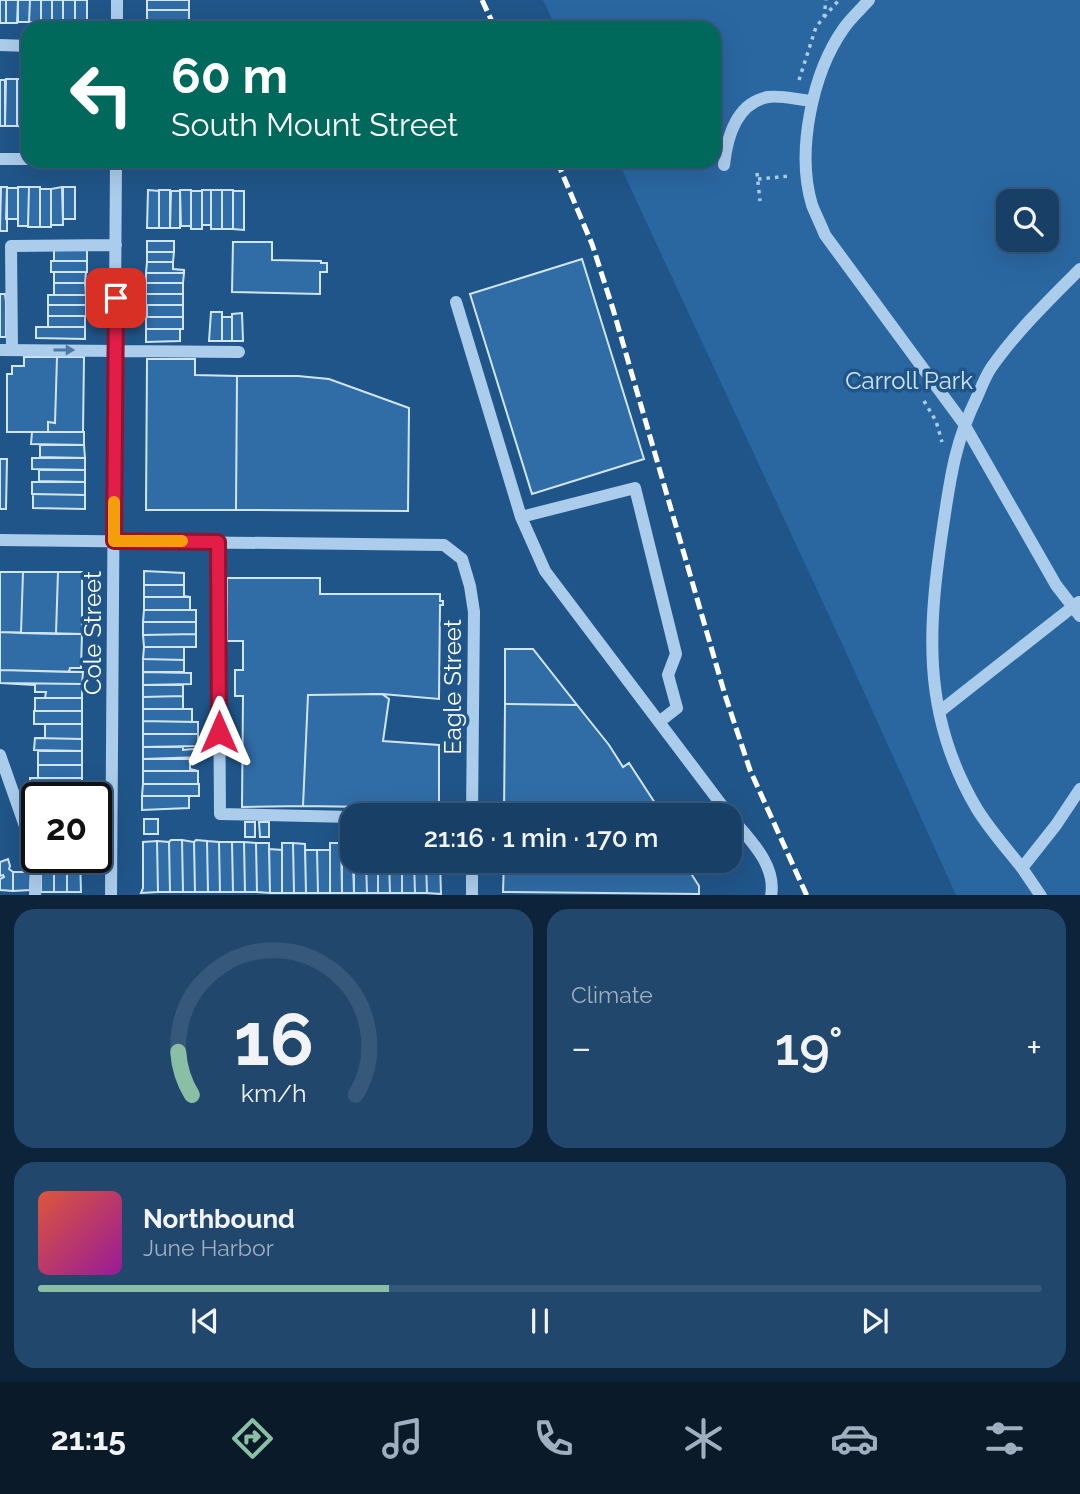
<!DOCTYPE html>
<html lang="en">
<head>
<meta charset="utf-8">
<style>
	body { margin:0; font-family:Raleway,sans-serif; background:#21476d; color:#f1f3f6; height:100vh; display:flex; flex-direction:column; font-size:26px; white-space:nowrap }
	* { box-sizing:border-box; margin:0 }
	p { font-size:23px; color:#9fafc0 }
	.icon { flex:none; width:38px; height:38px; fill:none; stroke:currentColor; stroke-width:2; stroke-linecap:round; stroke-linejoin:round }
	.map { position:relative; height:895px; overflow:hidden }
	.details { display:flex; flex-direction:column; gap:14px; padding:14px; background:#0d2339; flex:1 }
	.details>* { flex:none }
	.hud { position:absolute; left:21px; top:21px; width:700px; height:147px; border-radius:21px; box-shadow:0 7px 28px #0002,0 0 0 2px #36597b; background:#00695c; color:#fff; overflow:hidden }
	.fabs { position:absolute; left:996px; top:189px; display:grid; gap:14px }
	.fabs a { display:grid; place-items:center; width:63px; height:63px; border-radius:14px; background:#184067; box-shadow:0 7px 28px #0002,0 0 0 2px #36597b; font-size:35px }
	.speed { position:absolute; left:21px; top:782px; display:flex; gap:14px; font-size:35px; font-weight:700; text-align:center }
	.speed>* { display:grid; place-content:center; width:91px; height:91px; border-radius:50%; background:#184067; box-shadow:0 7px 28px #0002,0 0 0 2px #36597b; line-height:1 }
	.speed .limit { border:4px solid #111; border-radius:10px; background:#fff; color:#111 }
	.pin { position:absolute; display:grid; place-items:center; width:60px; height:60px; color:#fff; margin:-30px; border-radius:14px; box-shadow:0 4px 10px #0006 }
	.me { position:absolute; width:77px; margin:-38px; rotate:0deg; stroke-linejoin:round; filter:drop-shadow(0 0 5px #0008) }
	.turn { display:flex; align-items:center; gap:24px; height:147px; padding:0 35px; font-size:32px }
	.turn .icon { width:91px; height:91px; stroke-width:2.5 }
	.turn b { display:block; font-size:49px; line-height:60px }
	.big { font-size:52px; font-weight:600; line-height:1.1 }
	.details .tile { flex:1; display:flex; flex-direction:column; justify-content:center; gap:10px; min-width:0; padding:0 24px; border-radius:21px; background:#21476d }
	.details .dial { align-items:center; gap:0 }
	.dial svg { height:182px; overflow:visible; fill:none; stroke:#36597b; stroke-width:7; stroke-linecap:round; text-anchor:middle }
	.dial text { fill:#f1f3f6; stroke:none }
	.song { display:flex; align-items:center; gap:21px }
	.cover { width:84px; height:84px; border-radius:10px; background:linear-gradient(135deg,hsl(10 70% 55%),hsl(300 70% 35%)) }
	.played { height:7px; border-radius:4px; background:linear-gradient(90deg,#8abfa5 35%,#36597b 35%) }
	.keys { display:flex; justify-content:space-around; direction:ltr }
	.heat { display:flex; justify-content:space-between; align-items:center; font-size:38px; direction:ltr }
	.details .tiles { flex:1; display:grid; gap:14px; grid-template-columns:1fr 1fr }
	.tile:last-child { grid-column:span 2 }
	.trip { position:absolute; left:340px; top:803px; width:402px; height:70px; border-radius:21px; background:#184067; box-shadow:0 7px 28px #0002,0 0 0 2px #36597b; font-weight:600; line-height:70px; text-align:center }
	.menu { display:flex; height:112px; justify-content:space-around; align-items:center; background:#0a1a29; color:#9fafc0 }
	.menu .icon { width:49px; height:49px }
	.menu .current { color:#8abfa5 }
	.menu b { font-size:32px; color:#f1f3f6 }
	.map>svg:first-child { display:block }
	.green { fill:#2a67a1; fill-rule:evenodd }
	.building { fill:#306ca6; stroke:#d0e5f8; stroke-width:2 }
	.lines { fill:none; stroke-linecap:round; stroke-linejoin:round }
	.path { stroke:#abcceb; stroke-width:3.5; stroke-dasharray:3.5 5; stroke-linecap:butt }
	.minor { stroke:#abcceb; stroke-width:12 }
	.rail { stroke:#fff; stroke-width:5; stroke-dasharray:12 5; stroke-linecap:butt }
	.oneway { fill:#4a79a6 }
	.route-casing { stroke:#92132f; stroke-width:18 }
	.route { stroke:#e11d48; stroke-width:12 }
	.slow { stroke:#f59e0b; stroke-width:12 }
	.labels { text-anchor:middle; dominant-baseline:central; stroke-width:7; stroke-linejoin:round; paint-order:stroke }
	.park-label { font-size:24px; fill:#d0e5f8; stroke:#205589 }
	.street-label { font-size:24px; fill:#fff; stroke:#205589 }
</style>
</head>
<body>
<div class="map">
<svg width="1080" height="896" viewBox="0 0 1080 896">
	<rect width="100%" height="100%" fill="#205589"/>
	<!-- green -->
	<path class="green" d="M543 0H1080V895H956L839 637 618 161H714V28H556ZM1008 201H1046V240H1008Z"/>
	<!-- building -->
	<path class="building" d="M0 0H6V23H0Z
		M6 0H18L17 23H6Z
		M18 0H30L29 22H18Z
		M30 0H41V22H29Z
		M41 0H52V22H41Z
		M52 0H63V28H52Z
		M63 0H75V28H63Z
		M75 0H87V28H75Z
		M147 0H189V10H147Z
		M147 10H189V23L147 21Z
		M149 22 188 23V28H149Z
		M6 79H17V126H5Z
		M17 79H28V128L17 126Z
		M0 80H5V126H0Z
		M1 187H7V231H0Z
		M18 187H29L28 226H18Z
		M29 187H40V227H28Z
		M62 187 63 225H51V189Z
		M63 187H75V219H63Z
		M7 188H18V219H6Z
		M40 189H51V227H40Z
		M148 190 159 191V228H147Z
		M159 190H170V228H159Z
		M180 190H191V226H181Z
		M202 190H211V225H202Z
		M211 190H222V229H211Z
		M222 190H233V229H222Z
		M171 191H180V228H170Z
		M191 191H202V229H191Z
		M233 191H244V230L233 229Z
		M147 241H174V252H147Z
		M233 242H272V260L321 261V263H327V272H320V294L232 292Z
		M87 249V261H54V250Z
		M147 252H174L173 262H147Z
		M582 259 644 459 532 494 470 294Z
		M51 261H87V272H51Z
		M147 262H173V269L184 270V273H146Z
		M54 272H86L85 283H54Z
		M146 273H184L183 283H146Z
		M54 283H85L86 295H54Z
		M146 283H183V294H146Z
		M0 294H5L6 301V337H0Z
		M146 294H183V305H146Z
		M48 295H86V305H48Z
		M48 305H86V316H48Z
		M147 305H183V317H147Z
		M211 312H222V341H209Z
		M242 313 243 341H232V314Z
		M48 316H85V327H48Z
		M146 317H183V329H146Z
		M222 317H232V341H222Z
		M36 327H85V339L36 338Z
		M146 329H180V341L146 342Z
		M24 357H57L55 423 48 422V432H7V374H12V366H24Z
		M57 357H84L83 432H48V422L55 423Z
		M147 359H195V375L237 376 236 510H146Z
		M237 376H298L329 379 409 408 408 511 236 510Z
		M32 432H84V445L31 444Z
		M40 445H84L85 458 40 457Z
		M32 458H85V470L32 469Z
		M0 459H7L6 509H0Z
		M39 470H85V482L39 481Z
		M32 482H85V495L32 494Z
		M33 494 85 495V509L33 508Z
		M144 571 184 573V585H144Z
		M0 572H23L21 633 0 632Z
		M23 572H58L56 634 21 633Z
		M58 572H82V634H56Z
		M227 578H320V594H440V601H443V605H440L439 699 382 694 308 695 303 806 242 807 243 696H235V670H243V641H227Z
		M144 585H184V596L190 597H144Z
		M144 597H190V610H144Z
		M144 610H196V622H143Z
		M143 622H196V634L143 635Z
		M0 632 82 634 81 668H70L69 672 0 670Z
		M196 634V647H144L143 635Z
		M144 647H184V660L143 659Z
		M505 649H533L577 705 505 704Z
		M143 659 184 660V672H143Z
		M0 670 83 672 82 684 0 683Z
		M143 672 191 673V684L143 685Z
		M0 683 82 684V698H35H45L46 692H35V685Z
		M143 685H183V696L143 697Z
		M382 694 389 699 383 741 439 745V808L303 806 308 695Z
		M183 696V709H143V697Z
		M35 698H82V711H35Z
		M505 704 577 705 609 745 623 767 629 763 655 803 649 807 654 816H504Z
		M143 709H192V722L143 721Z
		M34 711H82V724H34Z
		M143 721 198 722V734H143Z
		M45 724H82V739L35 738H45Z
		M143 734H198V746L143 747Z
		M35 738 82 739V751L34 750Z
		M143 747H183V750L203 748V757L143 759Z
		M38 751H82V765H38Z
		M143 759H190V769L198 771H143Z
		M38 765H82V778H38Z
		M143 771H198V784H143Z
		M30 778H82V792L30 790Z
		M143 784H199V796H142Z
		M38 792H82V798H38Z
		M142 796H189V808L142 810Z
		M144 819H158V834H144Z
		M245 822H255V837H245Z
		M259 822H269V837H260Z
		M342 837H352L354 893H342Z
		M171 840H182L183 892H170L169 842Z
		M182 840 194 842 195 892H183Z
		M196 840 207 841 208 892H195L194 842Z
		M157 841 158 892 141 893 143 888V842Z
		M157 841 169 842 170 892H158Z
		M207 841 219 842 220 892H208Z
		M219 842H232L233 892H220Z
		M232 842H244L245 892H233Z
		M244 842 256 843 257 892H245Z
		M256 843H269L270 893 257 892Z
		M282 843H293L294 893H282Z
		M293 843 305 844 306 893H294Z
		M330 843H341L342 893H330Z
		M269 849 282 850V893H270Z
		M305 850H317L318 893H306Z
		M317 850H330V893H318Z
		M41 858H54V892H41Z
		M54 858H67V892H54Z
		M67 858H80L81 892H67Z
		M8 859 10 866 9 869 13 872V891L0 890V879L4 877 3 875 0 876V862Z
		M354 861H366L367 893H354Z
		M366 861H378V893H367Z
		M378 861H389L390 893H378Z
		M389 861H402V893H390Z
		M402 861H414L415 893H402Z
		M414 861H426L427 893H415Z
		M426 861H440L441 894 427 893Z
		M504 861H683L699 886V894L503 892Z
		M13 872H31L30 890 13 891Z"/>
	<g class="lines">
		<!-- path -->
		<path class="path" d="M824 17 839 0
			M799 80 816 27 824 17 826 0
			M757 173 760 201
			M758 179 790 176
			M924 401 936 421 942 442"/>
		<!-- minor -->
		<path class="minor" d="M869 0C861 9 851 18 844 28 812 73 796 152 812 205 816 215 821 225 825 235L964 424 1056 585 1080 616
			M117 28V0
			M0 45 28 46
			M0 159H28
			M241 161H325
			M724 165C727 137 736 103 768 97 782 95 798 100 812 101
			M456 302 521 517 545 571 730 816
			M0 350 239 352
			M12 350 11 246 116 245
			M521 517 635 488 676 654 668 675 677 708 659 722
			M0 540 444 545 462 559 470 586 474 612 472 816
			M218 542 220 814 352 817
			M939 712 1079 602
			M0 755 33 849 36 862 35 896
			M730 816C748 838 777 864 771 896
			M1022 868C1007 849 990 830 977 809 920 713 928 625 944 520 951 473 956 440 977 397 981 388 985 377 991 368 1016 332 1049 300 1080 269
			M111 896 116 161
			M472 896V861
			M1041 896 1022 868 1056 825 1080 789"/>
		<!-- rail -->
		<path class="rail" d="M482 0 495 28
			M557 161 592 244 613 309 725 695 750 770 807 896"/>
	</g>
	<!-- one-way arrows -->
	<defs><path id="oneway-solid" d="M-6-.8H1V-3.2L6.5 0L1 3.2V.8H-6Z" transform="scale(1.75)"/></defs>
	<use class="oneway" href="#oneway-solid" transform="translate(64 350)"/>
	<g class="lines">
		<defs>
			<path id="route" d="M116 298 114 541 218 542 219 732"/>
		</defs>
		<!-- route casing -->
		<use href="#route" class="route-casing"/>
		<!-- route -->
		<use href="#route" class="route"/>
		<!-- slow -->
		<path class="slow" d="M114 502V541H182"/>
	</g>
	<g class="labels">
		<!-- park labels -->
		<g class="park-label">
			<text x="909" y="380">Carroll Park</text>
		</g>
		<!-- street labels -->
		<g class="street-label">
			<text transform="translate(92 633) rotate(-90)">Cole Street</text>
			<text transform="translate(452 687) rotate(-90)">Eagle Street</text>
		</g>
	</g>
</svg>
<div class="fabs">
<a><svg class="icon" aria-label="search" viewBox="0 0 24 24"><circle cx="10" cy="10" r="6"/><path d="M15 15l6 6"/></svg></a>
</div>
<div class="speed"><div class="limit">20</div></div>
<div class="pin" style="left:116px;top:298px;background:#d93025"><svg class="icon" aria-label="arrive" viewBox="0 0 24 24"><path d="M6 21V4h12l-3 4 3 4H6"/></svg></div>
<svg class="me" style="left:219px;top:732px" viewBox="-20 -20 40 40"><path d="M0-17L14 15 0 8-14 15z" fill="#e11d48" stroke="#fff" stroke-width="4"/></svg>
<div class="trip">21:16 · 1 min · 170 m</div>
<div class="hud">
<div class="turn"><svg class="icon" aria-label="left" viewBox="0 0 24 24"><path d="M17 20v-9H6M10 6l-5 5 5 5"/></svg><div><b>60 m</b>South Mount Street</div></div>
</div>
</div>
<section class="details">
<div class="tiles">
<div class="tile dial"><svg viewBox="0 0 100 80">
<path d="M14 69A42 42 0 1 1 86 69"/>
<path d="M14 69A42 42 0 0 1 8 50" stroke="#8abfa5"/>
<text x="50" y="56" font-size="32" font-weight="700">16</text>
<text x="50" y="72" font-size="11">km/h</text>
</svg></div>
<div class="tile"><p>Climate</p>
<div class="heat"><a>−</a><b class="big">19°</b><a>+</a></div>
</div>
<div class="tile">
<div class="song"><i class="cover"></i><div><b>Northbound</b><p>June Harbor</p></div></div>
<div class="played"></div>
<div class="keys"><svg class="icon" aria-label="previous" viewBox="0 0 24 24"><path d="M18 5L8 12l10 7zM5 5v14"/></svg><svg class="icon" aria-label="pause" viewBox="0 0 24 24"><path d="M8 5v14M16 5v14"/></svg><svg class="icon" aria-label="next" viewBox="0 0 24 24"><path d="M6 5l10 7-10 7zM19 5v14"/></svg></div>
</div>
</div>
</section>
<nav class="menu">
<b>21:15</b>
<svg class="icon current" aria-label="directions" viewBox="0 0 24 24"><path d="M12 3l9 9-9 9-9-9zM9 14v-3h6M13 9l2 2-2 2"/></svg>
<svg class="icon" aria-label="music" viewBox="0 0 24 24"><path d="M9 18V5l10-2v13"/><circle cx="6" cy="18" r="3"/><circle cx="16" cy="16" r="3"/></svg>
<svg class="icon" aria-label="phone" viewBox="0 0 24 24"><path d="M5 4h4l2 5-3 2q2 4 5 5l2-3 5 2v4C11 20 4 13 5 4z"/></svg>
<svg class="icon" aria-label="climate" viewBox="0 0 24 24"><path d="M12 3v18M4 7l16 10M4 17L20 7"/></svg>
<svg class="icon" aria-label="car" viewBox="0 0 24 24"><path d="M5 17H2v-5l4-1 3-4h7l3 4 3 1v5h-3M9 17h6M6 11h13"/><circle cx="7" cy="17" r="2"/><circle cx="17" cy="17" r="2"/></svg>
<svg class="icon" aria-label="filters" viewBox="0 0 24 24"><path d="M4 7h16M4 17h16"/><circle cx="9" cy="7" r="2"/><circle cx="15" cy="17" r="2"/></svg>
</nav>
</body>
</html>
